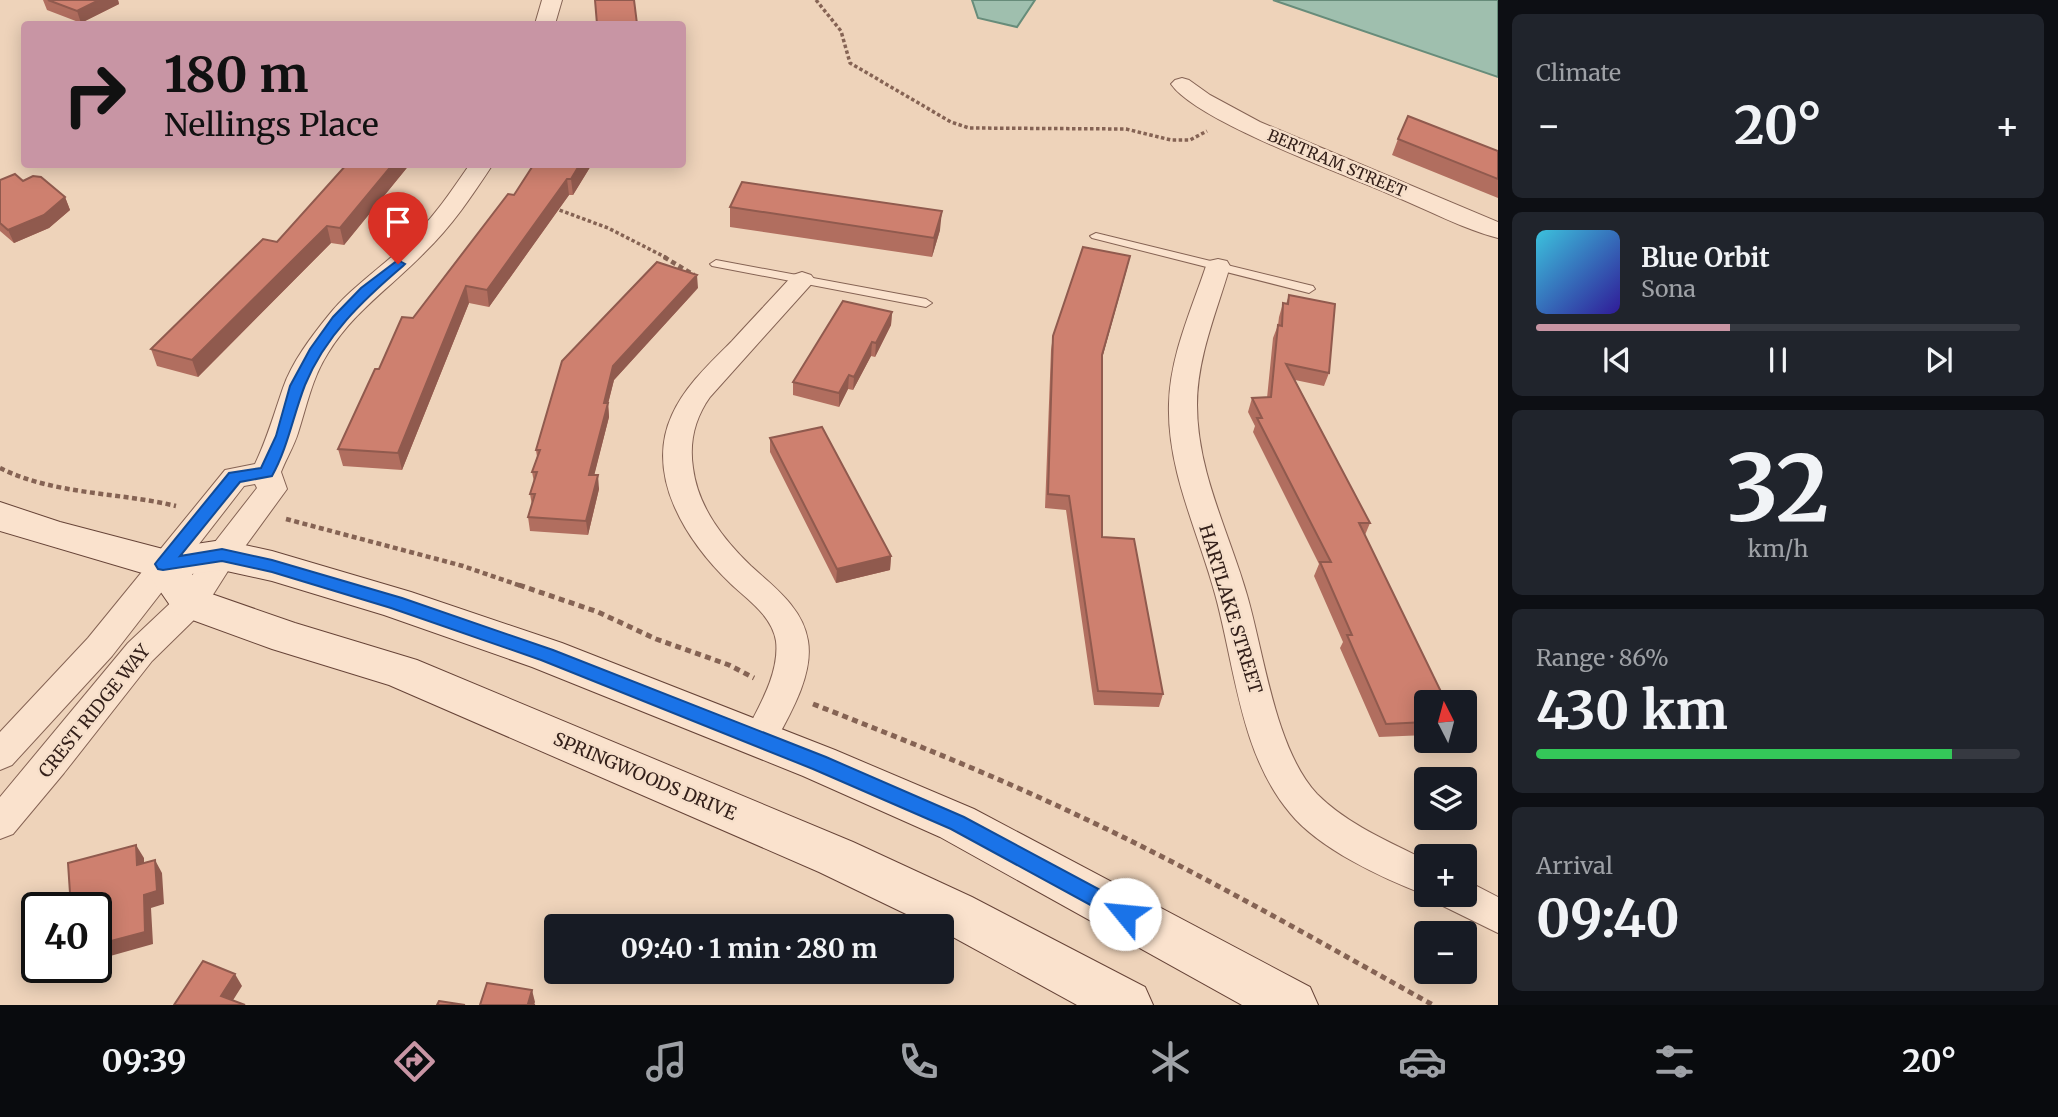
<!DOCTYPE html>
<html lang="en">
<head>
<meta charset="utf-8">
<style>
	body { margin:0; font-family:Merriweather,serif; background:#20242c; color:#f1f3f6; height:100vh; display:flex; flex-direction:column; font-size:26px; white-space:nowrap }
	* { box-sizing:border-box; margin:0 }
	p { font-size:23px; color:#9ea1a6 }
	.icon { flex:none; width:38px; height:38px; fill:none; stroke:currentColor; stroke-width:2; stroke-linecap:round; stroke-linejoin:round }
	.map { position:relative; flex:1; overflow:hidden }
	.drawer { display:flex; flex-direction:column; gap:14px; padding:14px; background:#0d0f14; width:560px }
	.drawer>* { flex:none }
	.hud { position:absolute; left:21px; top:21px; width:665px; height:147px; border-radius:7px; box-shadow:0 4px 18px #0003; background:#c895a4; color:#111; overflow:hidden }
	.needle { width:46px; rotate:354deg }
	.fabs { position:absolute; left:1414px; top:690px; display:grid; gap:14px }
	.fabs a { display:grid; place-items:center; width:63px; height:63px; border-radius:7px; background:#171b24; box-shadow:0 4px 18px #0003; font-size:35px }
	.speed { position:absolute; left:21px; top:892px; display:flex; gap:14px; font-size:35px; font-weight:700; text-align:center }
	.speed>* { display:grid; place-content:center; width:91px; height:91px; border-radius:50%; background:#171b24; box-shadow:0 4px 18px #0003; line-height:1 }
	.speed .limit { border:4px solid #111; border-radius:10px; background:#fff; color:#111 }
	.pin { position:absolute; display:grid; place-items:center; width:60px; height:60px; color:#fff; margin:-72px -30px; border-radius:50% 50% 50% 0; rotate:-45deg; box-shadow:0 0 7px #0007 }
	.pin .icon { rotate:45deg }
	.me { position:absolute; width:77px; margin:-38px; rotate:298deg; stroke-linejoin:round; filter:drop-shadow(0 0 5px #0008) }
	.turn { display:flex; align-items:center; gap:24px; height:147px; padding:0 28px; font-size:32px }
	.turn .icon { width:91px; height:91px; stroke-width:2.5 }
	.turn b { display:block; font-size:49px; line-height:60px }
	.big { font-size:52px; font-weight:700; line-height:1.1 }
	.drawer .widget { flex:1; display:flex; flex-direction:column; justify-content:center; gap:10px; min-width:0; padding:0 24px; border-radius:10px; background:#20242c }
	.drawer .dial { align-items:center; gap:0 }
	.dial b { font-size:91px; line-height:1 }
	.song { display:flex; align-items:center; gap:21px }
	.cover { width:84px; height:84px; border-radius:10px; background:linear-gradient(135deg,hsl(190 70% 55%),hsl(250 70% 35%)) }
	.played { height:7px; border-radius:4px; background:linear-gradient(90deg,#c895a4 40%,#363941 40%) }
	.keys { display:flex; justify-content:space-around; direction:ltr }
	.heat { display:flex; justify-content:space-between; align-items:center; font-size:38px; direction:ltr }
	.charge { height:10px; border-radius:5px; background:linear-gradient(90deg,#34c759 86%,#363941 0) }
	.trip { position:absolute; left:544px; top:914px; width:410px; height:70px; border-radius:7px; background:#171b24; box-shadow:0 4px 18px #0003; font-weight:700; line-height:70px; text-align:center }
	.menu { display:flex; height:112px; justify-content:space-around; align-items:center; background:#090b0e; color:#9ea1a6 }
	.menu .icon { width:49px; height:49px }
	.menu .active { color:#c895a4 }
	.menu b { font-size:32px; color:#f1f3f6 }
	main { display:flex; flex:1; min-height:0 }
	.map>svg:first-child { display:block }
	.water { fill:#9fbfae; stroke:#678c7a; stroke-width:2 }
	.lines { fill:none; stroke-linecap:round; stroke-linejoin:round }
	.lane-casing { stroke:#856354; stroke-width:2 }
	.street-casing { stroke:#856354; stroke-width:2 }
	.secondary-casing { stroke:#674438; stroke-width:2 }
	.path-far2 { stroke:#856354; stroke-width:3.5; stroke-dasharray:3.5 2.5; stroke-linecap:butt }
	.path-far1 { stroke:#856354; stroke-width:4.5; stroke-dasharray:5 3.5; stroke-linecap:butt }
	.path { stroke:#856354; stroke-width:5; stroke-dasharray:6 4.5; stroke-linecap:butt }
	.lane { fill:#fae2cd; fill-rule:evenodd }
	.street { fill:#fae2cd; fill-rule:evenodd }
	.secondary { fill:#fae2cd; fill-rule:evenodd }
	.wall { fill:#b16e5f }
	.shaded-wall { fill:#905a4e }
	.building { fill:#ce806f; stroke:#905a4e; stroke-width:2 }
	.route { fill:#1a73e8; stroke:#114b97; stroke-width:2 }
	.labels { text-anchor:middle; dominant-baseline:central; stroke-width:5; stroke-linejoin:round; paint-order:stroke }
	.far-street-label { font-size:16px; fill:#34201a; stroke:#f6dfca }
	.street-label { font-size:18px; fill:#34201a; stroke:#f6dfca }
</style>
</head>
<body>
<main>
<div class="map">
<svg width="1498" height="1005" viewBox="0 0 1498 1005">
	<rect width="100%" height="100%" fill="#eed3ba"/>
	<!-- water -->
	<path class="water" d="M972 0H1035L1017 27 978 18Z
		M1273 0H1498V77Z"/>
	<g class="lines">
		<defs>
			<path id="lane" d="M1096 233 1313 286 1315 289 1309 293 1092 238 1090 236Z
				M716 260 926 299 932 303 926 307 712 266 710 264Z"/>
			<path id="street" d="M542 0H562L555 24H535Z
				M1182 78 1189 80 1210 95 1260 122 1498 222V238C1463 229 1428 210 1394 196 1347 175 1197 122 1171 84L1175 80Z
				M470 164H493C472 196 452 226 424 253 391 287 353 312 328 353 312 378 307 405 298 433 294 446 286 459 281 472L287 489 233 563 202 612 152 661 64 773 13 834 0 839V797L128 643 180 594 211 547 257 488 255 484 244 486 112 656 12 765 0 770V732L88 638 225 470 255 464C267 439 274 414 283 388 292 362 311 337 328 316 350 288 381 268 407 243 432 220 450 193 470 164Z
				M1218 259 1227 261 1230 266C1217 311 1197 357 1197 405 1197 472 1229 532 1247 595 1264 653 1275 749 1317 794 1347 824 1389 842 1426 860V895C1384 879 1319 849 1290 813 1240 754 1235 666 1215 594 1198 531 1167 471 1169 404 1170 356 1191 311 1206 266L1209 261Z
				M802 272 811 275 815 280 710 397C695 418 689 442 693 468 698 507 723 539 751 566 774 587 803 608 808 641 814 677 787 719 771 750L759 754 747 750 742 740C756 711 780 675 776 641 772 616 748 600 731 584 687 542 644 476 672 415 685 386 710 363 732 341 752 319 773 297 793 275Z
				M1465 880 1498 897V933L1443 906 1437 894H1465Z"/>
			<path id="secondary" d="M0 502 60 522 163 549 222 540 272 551 411 592 562 643 835 750 974 809 1310 987 1318 1005H1242L940 837 803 776 532 667 384 615 272 581 222 570 192 574 206 592 295 623 417 660 853 842 972 897 1145 987 1153 1005H1077L942 931V926H931L819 872 389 685 272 649 176 614 149 575 0 531Z"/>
		</defs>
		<!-- lane casing -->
		<use href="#lane" class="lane-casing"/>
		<!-- street casing -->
		<use href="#street" class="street-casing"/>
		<!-- secondary casing -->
		<use href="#secondary" class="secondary-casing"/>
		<!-- path-far2 -->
		<path class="path-far2" d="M816 0 841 31 850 63 951 122 969 128 1126 129 1171 140H1190L1207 131
			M554 208 608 228 667 258"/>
		<!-- path-far1 -->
		<path class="path-far1" d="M664 257 694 275
			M0 468C54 495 118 492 176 506
			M286 519 463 566 524 587"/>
		<!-- path -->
		<path class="path" d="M519 585 598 612 656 639 729 665 754 678
			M813 704C902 739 991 774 1077 815 1199 872 1316 940 1433 1005"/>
		<!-- lane -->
		<use href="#lane" class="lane"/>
		<!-- street -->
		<use href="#street" class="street"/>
		<!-- secondary -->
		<use href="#secondary" class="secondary"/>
	</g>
	<!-- wall -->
	<path class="wall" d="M43 0H118L119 4 81 23 47 10Z
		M1398 139 1498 151V198L1392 155Z
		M347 164H410L344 245 331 243 198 377 157 366 151 349 277 242Z
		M592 164 573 195H569L489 307 469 303 402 470 343 466 338 449 379 369 413 318 514 195Z
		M0 180 23 181 65 197 70 210 49 228 14 243 0 231Z
		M730 207 940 230 932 257 730 227Z
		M1130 256 1102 358V537L1163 694 1159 707 1094 705 1066 510 1045 508 1051 350 1053 336Z
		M698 288 614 380 608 403 609 417 594 475 599 489 588 535 530 531 528 517 532 505 530 494 534 482 532 472 537 457 536 450Z
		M1289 295 1329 373 1324 386 1295 380 1370 523 1365 535 1426 702V735L1379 737 1340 648 1343 642 1314 576 1319 564 1253 432 1255 426 1248 412 1252 398H1267L1273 338 1278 325 1279 317 1283 303 1286 304Z
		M892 312 891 325 875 357 871 356 853 390 848 389 839 407 793 395V382Z
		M770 438 891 556 890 570 836 583 770 452Z"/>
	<!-- shaded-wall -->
	<path class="shaded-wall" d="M99 0H118L119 4 81 23 77 11Z
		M393 164H410L344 245 340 228Z
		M580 164H592L573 195 571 179Z
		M567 179 569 195 489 307 487 290Z
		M65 197 70 210 49 228 14 243 8 230Z
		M942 211 940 230 932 257 934 238Z
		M327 226 331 243 198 377 192 360Z
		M1130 256 1127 269 1099 369 1102 355Z
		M697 275 698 288 614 380 608 404V403L609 417 591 488 589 475 604 403 613 366Z
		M466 286 469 303 402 470 398 453Z
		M892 312 891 325 875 357 876 343Z
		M872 342 871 356 853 390 854 377Z
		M849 375 848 389 839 407V393Z
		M598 475 599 489 588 535 586 521Z
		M891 556 890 570 836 583 837 569Z
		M136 845 144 858V877L137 865Z
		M155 860 162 873 164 904 151 908 153 944 96 960V945L144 895Z
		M45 968H69L49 973Z
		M235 974 242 986 230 1005 221 996Z
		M532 990 535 1002 534 1005 528 1004Z"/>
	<!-- building -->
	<path class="building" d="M48 0H99L77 11Z
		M595 0H634L637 24H597Z
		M1408 116 1498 151V179L1398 139Z
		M347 164H393L340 228 327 226 192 360 151 349 263 239 277 242Z
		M534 164H580L571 179H567L487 290 466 286 398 453 338 449 375 369H379L402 317 413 318 508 194 514 195Z
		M15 174 23 181 33 176 41 177 65 197 44 215 8 230 0 223V180Z
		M742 182 942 211 934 238 730 207Z
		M1083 247 1130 256 1102 355V537L1134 539 1163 694 1098 691 1069 496 1048 494 1053 336Z
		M657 262 697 275 613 366 604 403H608L589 475H598L586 521 528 517 535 494H530L537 472H532L540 450H536L562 361Z
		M1289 295 1335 304 1329 373 1286 364 1370 523H1359L1446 702H1426V722L1386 724 1347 635H1352L1320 562H1331L1257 418H1262L1252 398 1271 397 1278 325 1282 326 1283 303 1288 304Z
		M843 301 892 312 876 343 872 342 854 377 849 375 839 393 793 382Z
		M822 427 891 556 837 569 770 438Z
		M136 845 137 865 155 860 157 891 144 895 145 932 96 945V908H71L68 863Z
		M203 961 235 974 221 996 245 1005H174Z
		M487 983 532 990 528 1004 535 1005H480Z
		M439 1001 465 1005H437Z"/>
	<!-- route -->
	<path class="route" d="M398 260 405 264 403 266C363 300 325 336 305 385 293 416 288 447 272 476L240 482 180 556 222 549 272 560 402 598 553 650 826 757 964 817 1132 907 1135 914 1132 920 1125 923 1118 920 951 829 813 769 541 660 391 608 272 572 222 561 163 570 158 569 155 564 158 560 229 473 261 468 276 436 290 386 310 349 333 317 361 288Z"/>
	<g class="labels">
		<!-- far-street labels -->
		<g class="far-street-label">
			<text transform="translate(1337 163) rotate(23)">BERTRAM STREET</text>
		</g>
		<!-- street labels -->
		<g class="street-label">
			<text transform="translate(1231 609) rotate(73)">HARTLAKE STREET</text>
			<text transform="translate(94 711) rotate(-51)">CREST RIDGE WAY</text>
			<text transform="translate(645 776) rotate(23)">SPRINGWOODS DRIVE</text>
		</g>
	</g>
</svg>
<div class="fabs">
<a><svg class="needle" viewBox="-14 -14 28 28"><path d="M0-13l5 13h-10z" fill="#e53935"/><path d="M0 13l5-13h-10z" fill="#9ea1a6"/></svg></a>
<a><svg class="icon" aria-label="layers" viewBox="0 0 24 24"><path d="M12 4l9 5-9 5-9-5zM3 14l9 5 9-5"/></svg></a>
<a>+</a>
<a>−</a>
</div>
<div class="speed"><div class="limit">40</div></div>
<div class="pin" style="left:398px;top:264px;background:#d93025"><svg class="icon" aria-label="arrive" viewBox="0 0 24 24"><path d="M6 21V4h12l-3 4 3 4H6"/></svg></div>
<svg class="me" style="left:1125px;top:914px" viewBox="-20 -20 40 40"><circle r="19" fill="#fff"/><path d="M0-13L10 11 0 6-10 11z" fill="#1a73e8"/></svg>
<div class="trip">09:40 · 1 min · 280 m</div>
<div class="hud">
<div class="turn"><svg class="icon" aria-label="right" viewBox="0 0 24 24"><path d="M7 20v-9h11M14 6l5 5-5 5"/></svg><div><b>180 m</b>Nellings Place</div></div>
</div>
</div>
<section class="drawer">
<div class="widget"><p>Climate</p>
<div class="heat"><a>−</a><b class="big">20°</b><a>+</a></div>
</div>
<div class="widget">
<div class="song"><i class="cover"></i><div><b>Blue Orbit</b><p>Sona</p></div></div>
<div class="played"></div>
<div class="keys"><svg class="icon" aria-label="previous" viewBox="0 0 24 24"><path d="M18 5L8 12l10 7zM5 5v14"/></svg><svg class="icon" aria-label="pause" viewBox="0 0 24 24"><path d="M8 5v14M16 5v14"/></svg><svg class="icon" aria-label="next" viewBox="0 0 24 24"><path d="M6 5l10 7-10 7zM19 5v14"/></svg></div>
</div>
<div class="widget dial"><b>32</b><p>km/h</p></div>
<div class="widget"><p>Range · 86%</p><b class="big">430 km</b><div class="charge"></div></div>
<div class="widget"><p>Arrival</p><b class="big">09:40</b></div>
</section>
</main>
<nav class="menu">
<b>09:39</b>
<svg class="icon active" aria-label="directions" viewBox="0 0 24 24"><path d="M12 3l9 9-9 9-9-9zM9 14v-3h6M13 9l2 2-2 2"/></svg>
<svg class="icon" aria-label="music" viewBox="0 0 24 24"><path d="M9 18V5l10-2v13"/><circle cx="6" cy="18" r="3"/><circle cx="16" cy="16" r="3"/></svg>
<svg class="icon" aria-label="phone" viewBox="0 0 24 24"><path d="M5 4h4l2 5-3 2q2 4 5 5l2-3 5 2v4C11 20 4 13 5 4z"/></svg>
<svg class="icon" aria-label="climate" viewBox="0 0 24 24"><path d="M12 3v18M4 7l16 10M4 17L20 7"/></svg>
<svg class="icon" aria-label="car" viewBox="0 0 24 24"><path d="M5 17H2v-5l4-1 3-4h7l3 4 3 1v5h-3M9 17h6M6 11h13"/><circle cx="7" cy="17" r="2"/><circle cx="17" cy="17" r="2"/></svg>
<svg class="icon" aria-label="filters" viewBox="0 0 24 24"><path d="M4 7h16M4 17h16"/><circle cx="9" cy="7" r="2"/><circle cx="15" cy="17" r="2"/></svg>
<b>20°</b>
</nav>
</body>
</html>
